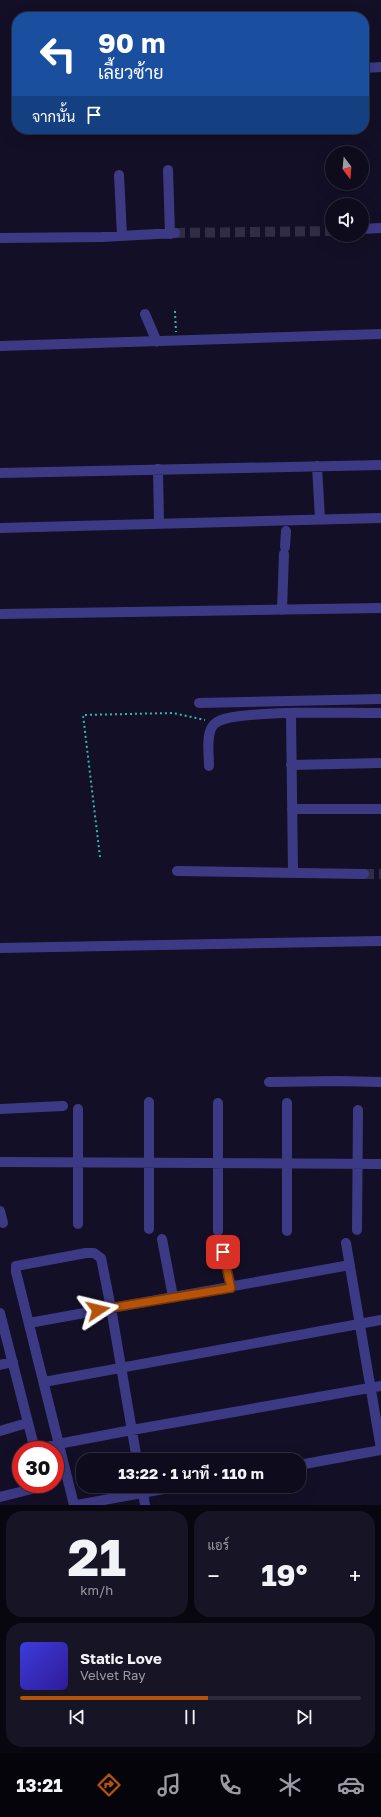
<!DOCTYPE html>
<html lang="th">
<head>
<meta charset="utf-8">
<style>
	body { margin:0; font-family:"Golos Text",Sarabun,sans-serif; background:#171425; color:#f1f3f6; height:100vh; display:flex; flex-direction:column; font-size:15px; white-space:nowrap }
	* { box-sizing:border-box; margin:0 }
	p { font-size:13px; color:#9b9ba3 }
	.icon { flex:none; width:22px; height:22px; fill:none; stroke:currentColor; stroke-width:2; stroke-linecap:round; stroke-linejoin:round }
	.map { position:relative; height:1505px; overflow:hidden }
	.details { display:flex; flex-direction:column; gap:6px; padding:6px; background:#08060f; flex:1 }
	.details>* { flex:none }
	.top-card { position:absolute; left:12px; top:12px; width:357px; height:122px; border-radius:16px; box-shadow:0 4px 16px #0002,0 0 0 1px #2e2b3b; background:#1a4fa0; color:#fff; overflow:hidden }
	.needle { width:26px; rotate:164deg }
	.fabs { position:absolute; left:325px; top:146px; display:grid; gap:8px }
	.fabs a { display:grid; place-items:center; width:44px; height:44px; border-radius:50%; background:#0e0b1c; box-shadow:0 4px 16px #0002,0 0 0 1px #2e2b3b; font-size:20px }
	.speed { position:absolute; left:12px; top:1441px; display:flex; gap:8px; font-size:20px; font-weight:700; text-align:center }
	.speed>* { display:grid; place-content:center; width:52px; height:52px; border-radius:50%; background:#0e0b1c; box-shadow:0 4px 16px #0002,0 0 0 1px #2e2b3b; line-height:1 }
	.speed .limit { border:6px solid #d22; background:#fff; color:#111 }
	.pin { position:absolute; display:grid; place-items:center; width:34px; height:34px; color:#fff; margin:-17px; border-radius:8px; box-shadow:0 2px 6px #0006 }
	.me { position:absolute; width:44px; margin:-22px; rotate:80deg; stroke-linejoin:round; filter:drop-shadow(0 0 3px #0008) }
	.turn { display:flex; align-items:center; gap:14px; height:84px; padding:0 20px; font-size:18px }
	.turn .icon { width:52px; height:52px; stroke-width:2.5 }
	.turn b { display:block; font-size:28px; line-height:34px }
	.then { display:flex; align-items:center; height:38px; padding:0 20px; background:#0003; gap:8px; font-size:15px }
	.big { font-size:30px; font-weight:700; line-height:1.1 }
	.details .card { flex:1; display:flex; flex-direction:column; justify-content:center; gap:6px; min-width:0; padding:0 14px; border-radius:16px; background:#171425 }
	.details .dial { align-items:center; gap:0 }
	.dial b { font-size:52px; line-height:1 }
	.song { display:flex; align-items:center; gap:12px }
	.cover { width:48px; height:48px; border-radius:6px; background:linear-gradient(135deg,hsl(240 70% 55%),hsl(250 70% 35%)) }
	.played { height:4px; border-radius:2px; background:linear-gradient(90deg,#b45309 55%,#2e2b3b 55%) }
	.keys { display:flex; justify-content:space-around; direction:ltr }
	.heat { display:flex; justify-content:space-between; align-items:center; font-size:22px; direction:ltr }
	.details .tiles { flex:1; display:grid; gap:6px; grid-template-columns:1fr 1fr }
	.card:last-child { grid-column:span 2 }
	.trip { position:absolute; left:76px; top:1453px; width:230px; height:40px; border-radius:16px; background:#0e0b1c; box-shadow:0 4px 16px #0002,0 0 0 1px #2e2b3b; font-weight:700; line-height:40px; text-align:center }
	.menu { display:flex; height:64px; justify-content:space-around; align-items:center; background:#06040b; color:#9b9ba3 }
	.menu .icon { width:28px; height:28px }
	.menu .selected { color:#b45309 }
	.menu b { font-size:18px; color:#f1f3f6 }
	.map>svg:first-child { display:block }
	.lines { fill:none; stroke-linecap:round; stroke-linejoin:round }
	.minor-tunnel { stroke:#312d47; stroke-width:10; stroke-dasharray:10 5; stroke-linecap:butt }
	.path { stroke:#2fb8b0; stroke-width:2; stroke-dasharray:2 3; stroke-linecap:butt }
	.minor { stroke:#3d3a85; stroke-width:10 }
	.route-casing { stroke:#753606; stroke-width:10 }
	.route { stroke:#b45309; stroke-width:7 }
</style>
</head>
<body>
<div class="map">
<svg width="381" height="1505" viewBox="0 0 381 1505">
	<rect width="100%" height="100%" fill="#130f26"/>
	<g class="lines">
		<!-- minor-tunnel -->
		<path class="minor-tunnel" d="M175 233 332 231
			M364 874H381"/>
		<!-- path -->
		<path class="path" d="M175 311 176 332
			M100 857 83 715 173 713 205 720"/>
		<!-- minor -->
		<path class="minor" d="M364 68 381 67
			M168 170 170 234
			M119 175 122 236
			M362 229 381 228
			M0 238 102 237 175 233
			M145 314 157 342
			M0 346 381 334
			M317 466 320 519
			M158 469 159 523
			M0 473 381 465
			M0 528 381 518
			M285 547 286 531
			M282 610 284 554
			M0 614 381 608
			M199 703 381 699
			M291 714 293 872
			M291 765 381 763
			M209 766C209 754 206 737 212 727 216 719 232 717 240 716 286 711 334 713 381 713
			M292 809H381
			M177 871 364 874
			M0 948 381 941
			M269 1082 338 1081 381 1082
			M0 1109 63 1106
			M0 1162 381 1164
			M0 1211 3 1223
			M78 1224V1109
			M149 1229V1102
			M357 1230 358 1110
			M218 1231V1103
			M287 1231V1103
			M162 1239 173 1297
			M346 1243 381 1449
			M223 1252 231 1288
			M0 1313 35 1450
			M29 1323 350 1265
			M0 1365 13 1362
			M44 1382 381 1320
			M0 1431 27 1423
			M36 1450 58 1444 132 1430 381 1386
			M299 1465 381 1450
			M142 1486 145 1505
			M0 1497 40 1487 42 1484
			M74 1505 16 1272V1266L86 1253H94L101 1258 111 1308 137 1460
			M77 1505 180 1486"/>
	</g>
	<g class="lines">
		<defs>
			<path id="route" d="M98 1310 231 1288 223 1252"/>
		</defs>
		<!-- route casing -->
		<use href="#route" class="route-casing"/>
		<!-- route -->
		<use href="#route" class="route"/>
	</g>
</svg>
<div class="fabs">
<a><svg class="needle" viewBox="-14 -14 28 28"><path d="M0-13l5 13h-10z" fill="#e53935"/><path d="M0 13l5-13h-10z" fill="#9b9ba3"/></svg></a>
<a><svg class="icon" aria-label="sound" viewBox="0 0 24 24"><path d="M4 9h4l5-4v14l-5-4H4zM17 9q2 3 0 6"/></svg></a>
</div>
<div class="speed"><div class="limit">30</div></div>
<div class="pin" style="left:223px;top:1252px;background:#d93025"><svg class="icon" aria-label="arrive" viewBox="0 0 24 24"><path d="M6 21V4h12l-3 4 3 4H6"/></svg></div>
<svg class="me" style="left:98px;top:1310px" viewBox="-20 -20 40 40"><path d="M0-17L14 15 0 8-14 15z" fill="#b45309" stroke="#fff" stroke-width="4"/></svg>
<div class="trip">13:22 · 1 นาที · 110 m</div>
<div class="top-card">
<div class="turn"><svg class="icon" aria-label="left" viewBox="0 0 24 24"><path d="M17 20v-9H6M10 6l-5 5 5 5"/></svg><div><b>90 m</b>เลี้ยวซ้าย</div></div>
<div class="then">จากนั้น<svg class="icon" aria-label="arrive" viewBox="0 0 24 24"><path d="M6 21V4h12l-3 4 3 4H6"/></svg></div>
</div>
</div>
<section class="details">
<div class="tiles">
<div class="card dial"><b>21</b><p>km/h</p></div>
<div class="card"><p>แอร์</p>
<div class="heat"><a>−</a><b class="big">19°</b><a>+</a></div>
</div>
<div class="card">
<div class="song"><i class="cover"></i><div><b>Static Love</b><p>Velvet Ray</p></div></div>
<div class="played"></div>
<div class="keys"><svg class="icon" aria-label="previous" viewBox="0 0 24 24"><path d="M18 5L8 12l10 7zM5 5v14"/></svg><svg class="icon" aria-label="pause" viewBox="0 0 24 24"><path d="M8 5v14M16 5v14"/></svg><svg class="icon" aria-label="next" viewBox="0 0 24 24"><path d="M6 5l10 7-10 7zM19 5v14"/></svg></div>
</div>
</div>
</section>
<nav class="menu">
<b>13:21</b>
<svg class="icon selected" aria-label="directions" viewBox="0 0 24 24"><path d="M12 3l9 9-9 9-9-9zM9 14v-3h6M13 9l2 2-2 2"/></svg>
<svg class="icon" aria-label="music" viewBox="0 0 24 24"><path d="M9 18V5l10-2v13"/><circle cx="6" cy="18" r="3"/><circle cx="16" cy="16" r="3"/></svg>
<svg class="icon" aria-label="phone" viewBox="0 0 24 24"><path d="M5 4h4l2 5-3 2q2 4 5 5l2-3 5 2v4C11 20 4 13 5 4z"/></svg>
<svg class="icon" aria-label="climate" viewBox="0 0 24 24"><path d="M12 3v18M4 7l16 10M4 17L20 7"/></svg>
<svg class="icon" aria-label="car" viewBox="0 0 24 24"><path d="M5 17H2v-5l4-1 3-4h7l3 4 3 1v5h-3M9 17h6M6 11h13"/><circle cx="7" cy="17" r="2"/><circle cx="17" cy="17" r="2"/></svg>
</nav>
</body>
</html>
